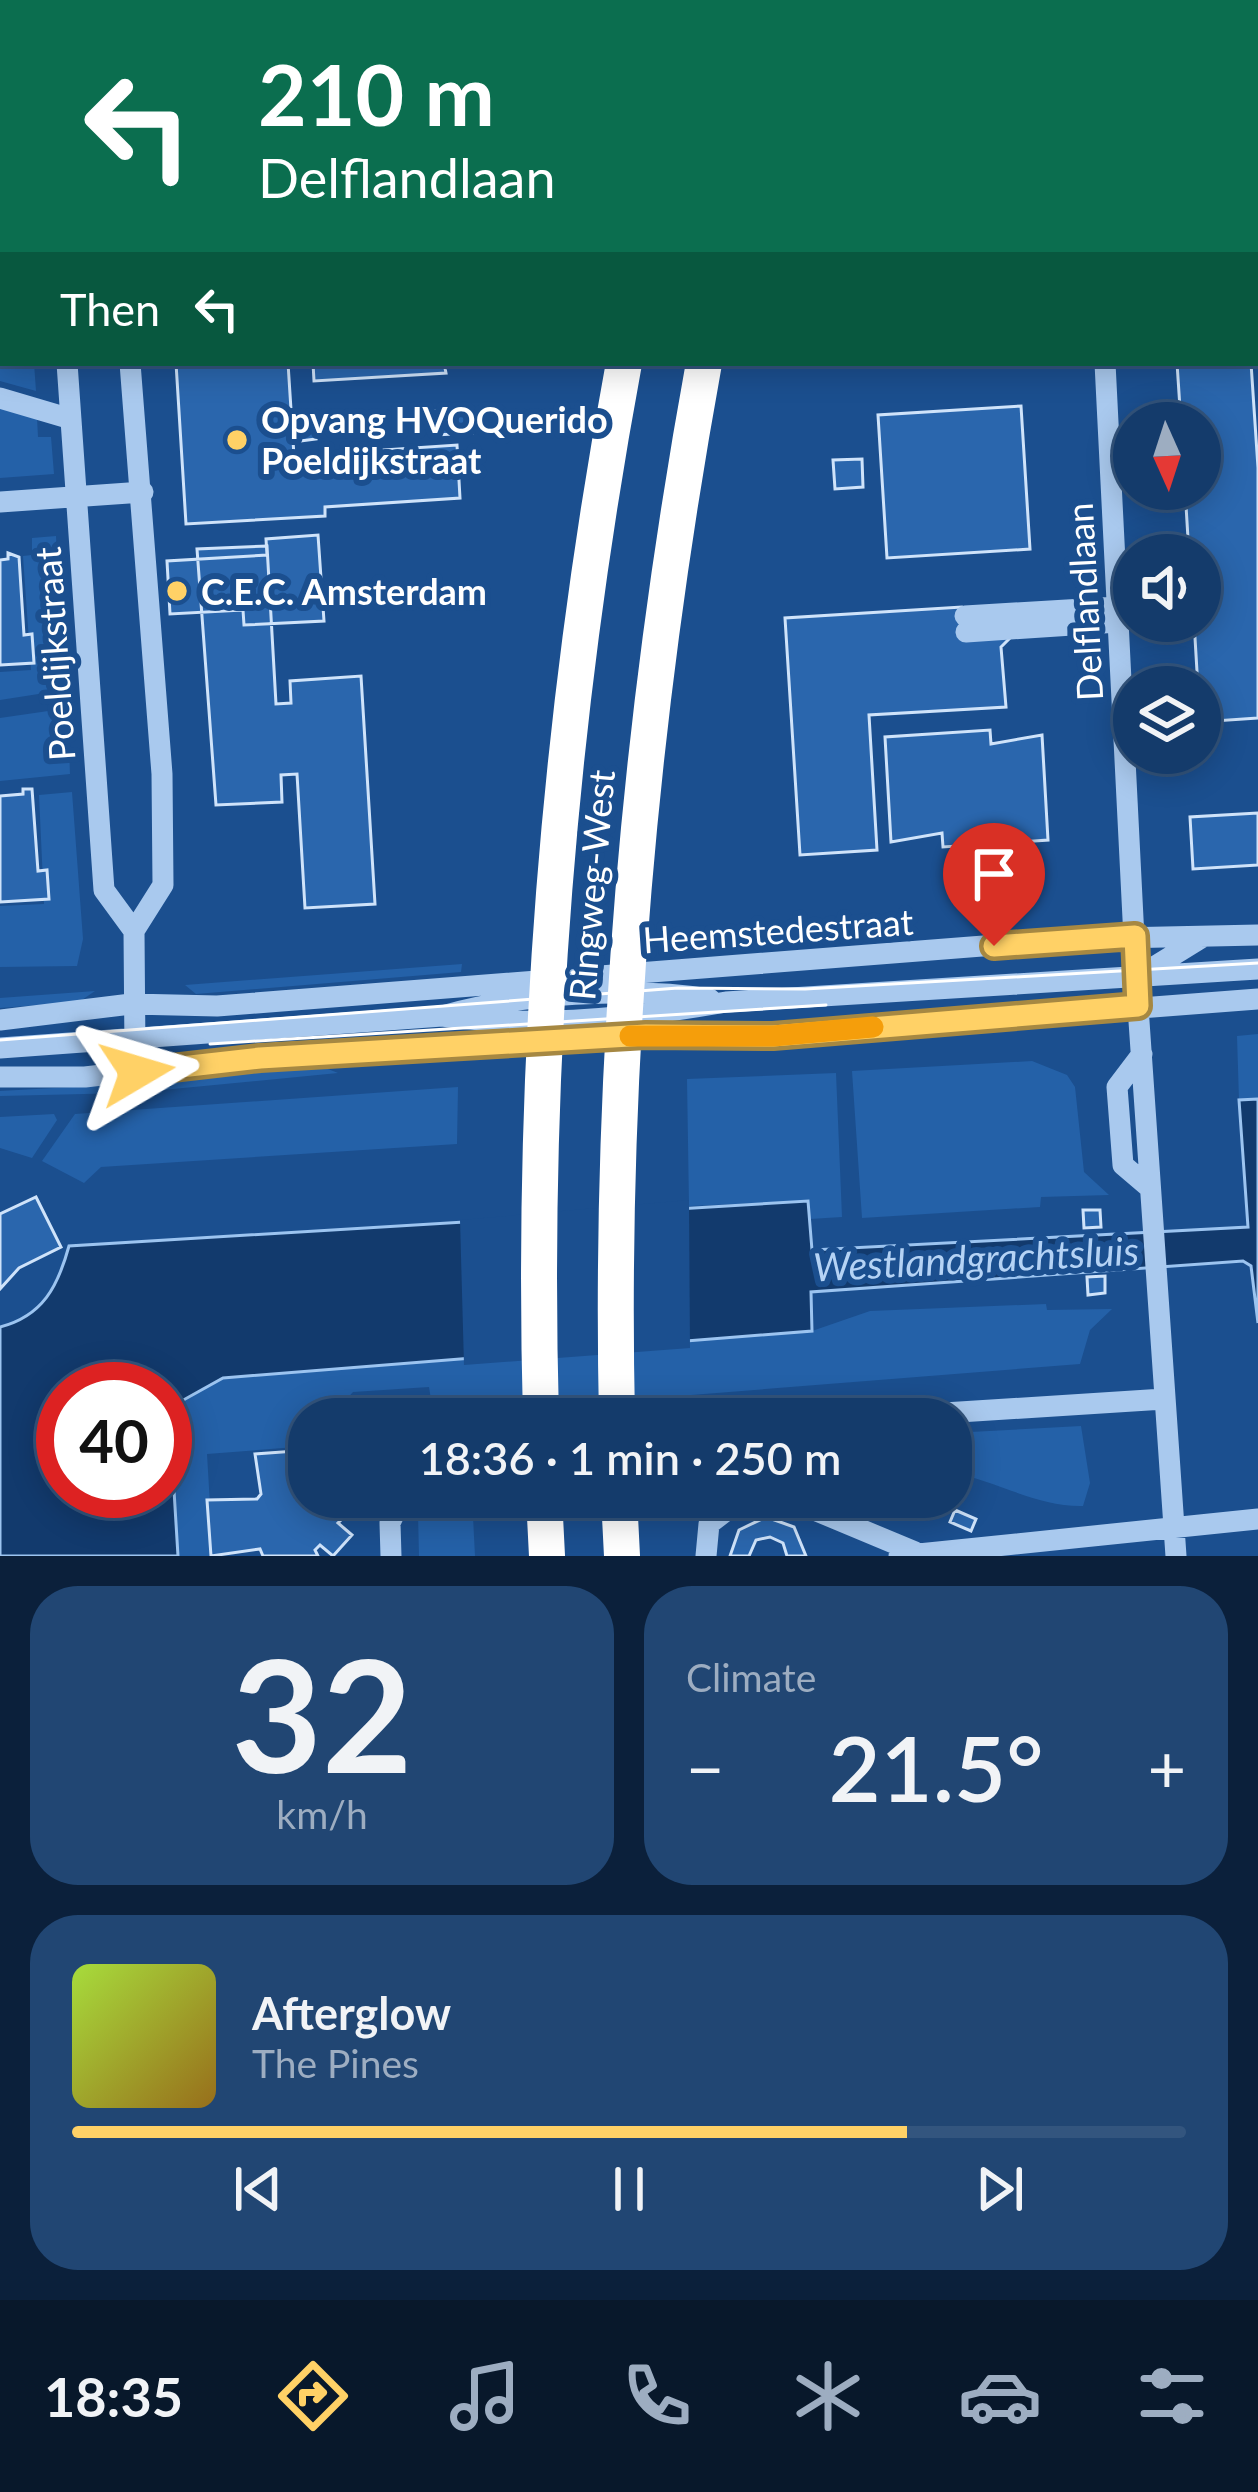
<!DOCTYPE html>
<html lang="en">
<head>
<meta charset="utf-8">
<style>
	body { margin:0; font-family:Lato,sans-serif; background:#214673; color:#f1f3f6; height:100vh; display:flex; flex-direction:column; font-size:45px; white-space:nowrap }
	* { box-sizing:border-box; margin:0 }
	p { font-size:39px; color:#9dadc1 }
	.icon { flex:none; width:66px; height:66px; fill:none; stroke:currentColor; stroke-width:2; stroke-linecap:round; stroke-linejoin:round }
	.map { position:relative; height:1556px; overflow:hidden }
	.sheet { display:flex; flex-direction:column; gap:30px; padding:30px; background:#0b203b; flex:1 }
	.sheet>* { flex:none }
	.guide { position:absolute; left:0px; top:0px; width:1260px; height:366px; box-shadow:0 6px 30px #0003,0 0 0 3px #33557e; background:#0b6e4f; color:#fff; overflow:hidden }
	.needle { width:78px; rotate:177deg }
	.tools { position:absolute; left:1113px; top:402px; display:grid; gap:24px }
	.tools a { display:grid; place-items:center; width:108px; height:108px; border-radius:50%; background:#143b6b; box-shadow:0 6px 30px #0003,0 0 0 3px #33557e; font-size:60px }
	.speed { position:absolute; left:36px; top:1362px; display:flex; gap:24px; font-size:60px; font-weight:700; text-align:center }
	.speed>* { display:grid; place-content:center; width:156px; height:156px; border-radius:50%; background:#143b6b; box-shadow:0 6px 30px #0003,0 0 0 3px #33557e; line-height:1 }
	.speed .limit { border:18px solid #d22; background:#fff; color:#111 }
	.pin { position:absolute; display:grid; place-items:center; width:102px; height:102px; color:#fff; margin:-123px -51px; border-radius:50% 50% 50% 0; rotate:-45deg; box-shadow:0 0 12px #0007 }
	.pin .icon { rotate:45deg }
	.me { position:absolute; width:132px; margin:-66px; rotate:83deg; stroke-linejoin:round; filter:drop-shadow(0 0 9px #0008) }
	.turn { display:flex; align-items:center; gap:42px; height:252px; padding:0 60px; font-size:54px }
	.turn .icon { width:156px; height:156px; stroke-width:2.5 }
	.turn b { display:block; font-size:84px; line-height:102px }
	.then { display:flex; align-items:center; height:114px; padding:0 60px; background:#0003; gap:24px; font-size:45px }
	.big { font-size:90px; font-weight:600; line-height:1.1 }
	.sheet .card { flex:1; display:flex; flex-direction:column; justify-content:center; gap:18px; min-width:0; padding:0 42px; border-radius:48px; background:#214673 }
	.sheet .dial { align-items:center; gap:0 }
	.dial b { font-size:156px; line-height:1 }
	.song { display:flex; align-items:center; gap:36px }
	.cover { width:144px; height:144px; border-radius:18px; background:linear-gradient(135deg,hsl(80 70% 55%),hsl(40 70% 35%)) }
	.played { height:12px; border-radius:6px; background:linear-gradient(90deg,#ffd166 75%,#33557e 75%) }
	.keys { display:flex; justify-content:space-around; direction:ltr }
	.heat { display:flex; justify-content:space-between; align-items:center; font-size:66px; direction:ltr }
	.sheet .tiles { flex:1; display:grid; gap:30px; grid-template-columns:1fr 1fr }
	.card:last-child { grid-column:span 2 }
	.trip { position:absolute; left:288px; top:1398px; width:684px; height:120px; border-radius:48px; background:#143b6b; box-shadow:0 6px 30px #0003,0 0 0 3px #33557e; font-weight:600; line-height:120px; text-align:center }
	.tabs { display:flex; height:192px; justify-content:space-around; align-items:center; background:#08182b; color:#9dadc1 }
	.tabs .icon { width:84px; height:84px }
	.tabs .current { color:#ffd166 }
	.tabs b { font-size:54px; color:#f1f3f6 }
	.map>svg:first-child { display:block }
	.green { fill:#2461a8 }
	.water { fill:#123a6d; stroke:#9cc4f0; stroke-width:3; fill-rule:evenodd }
	.pier { fill:#1b4f8f }
	.building { fill:#2a66ad; stroke:#cfe3fa; stroke-width:3 }
	.lines { fill:none; stroke-linecap:round; stroke-linejoin:round }
	.minor { stroke:#a9c9ee; stroke-width:21 }
	.highway { stroke:#fff; stroke-width:36 }
	.tram { stroke:#fff; stroke-width:3 }
	.route-casing { stroke:#a68842; stroke-width:30 }
	.route { stroke:#ffd166; stroke-width:21 }
	.slow { stroke:#f59e0b; stroke-width:21 }
	.poi-dot { fill:#ffd166; stroke:#1b4f8f; stroke-width:4.5 }
	.labels { text-anchor:middle; dominant-baseline:central; stroke-width:12; stroke-linejoin:round; paint-order:stroke }
	.poi-label { font-size:36px; font-weight:bold; fill:#fff; stroke:#1b4f8f; text-anchor:start }
	.street-label { font-size:36px; fill:#fff; stroke:#1b4f8f }
	.water-label { font-size:39px; font-style:italic; fill:#b5d3f5; stroke:#1b4f8f }
</style>
</head>
<body>
<div class="map">
<svg width="1258" height="1556" viewBox="0 0 1258 1556">
	<rect width="100%" height="100%" fill="#1b4f8f"/>
	<!-- green -->
	<path class="green" d="M0 231 3 363H34L36 391 0 381Z
		M0 405 37 418 38 437H51L54 474 0 478Z
		M56 536 64 690 0 700V672L31 670 23 556 32 555V538Z
		M55 710 58 747 69 748 70 774 0 781V718Z
		M72 792 83 939 77 966 0 967V906L44 904 39 795Z
		M462 964 461 972 196 994 185 985Z
		M95 991 79 1002 0 1008V998Z
		M1258 1034V1099L1239 1100 1237 1036Z
		M1032 1061 1067 1075 1075 1087 1084 1172 1109 1195 1041 1197 1040 1207 862 1218 852 1071Z
		M323 1067 338 1073 152 1091V1082Z
		M836 1073 842 1217 810 1219 807 1201 689 1206 687 1079Z
		M126 1084 127 1093 0 1096V1091Z
		M458 1087 457 1144 101 1167 84 1183 42 1161 75 1114Z
		M54 1114 57 1120 32 1158 0 1148V1117Z
		M1046 1304 1047 1310 1112 1309 1090 1330 1080 1364 465 1413 433 1412 429 1387 353 1392 328 1419H309V1446L207 1454 213 1556H178L169 1408 223 1378 812 1331 870 1311Z
		M1081 1426 1090 1483 1083 1506C1037 1507 997 1481 951 1472V1433Z
		M428 1497H472L475 1556H419L418 1514Z"/>
	<!-- water -->
	<path class="water" d="M1258 1099V1323L1251 1266 1243 1261 811 1292 812 1331 223 1378 169 1408 178 1556H0V1327C43 1316 58 1286 69 1246L808 1201 812 1250 1248 1227 1239 1100ZM63 1389H165V1491H63Z"/>
	<!-- pier -->
	<path class="pier" d="M689 1200 690 1348 464 1365 460 1220Z"/>
	<!-- building -->
	<path class="building" d="M163 0H239V3H163Z
		M176 363H288L294 456 457 445 460 498 325 507V516L186 524Z
		M313 363H466L445 368 446 373 314 381Z
		M1177 363H1251L1258 468V718L1200 722 1194 621H1200V555H1189L1185 489H1200V423H1181Z
		M1021 406 1030 549 887 558 878 415Z
		M470 409 472 433 436 435 434 411Z
		M314 422 316 439 300 441 298 423Z
		M862 459 863 487 835 489 833 460Z
		M318 535 324 621 244 625 243 610 170 614 167 561 267 555 266 539Z
		M267 546 276 704 291 703 290 681 361 676 375 904 305 908 297 774 281 775 282 802 216 805 197 549Z
		M8 553 19 557 24 635 32 634 34 663 0 665V560L8 559Z
		M962 607 1010 638 1001 647 1006 707 869 715 877 850 800 855 785 618Z
		M990 730 991 744 1042 735 1048 840 943 847 942 833 891 842 885 737Z
		M23 789H32L38 871 47 870 49 899 0 902V796L23 794Z
		M1258 813V865L1193 869 1190 817Z
		M36 1197 61 1247 19 1268 0 1289V1214Z
		M1083 1210H1100L1101 1227 1084 1228Z
		M1105 1276V1293L1088 1295 1087 1277Z
		M309 1450V1497L349 1500 338 1514 343 1518 338 1523 352 1535 333 1556 320 1545 315 1550 318 1556H263L260 1549 211 1556 207 1500 257 1499 261 1494 255 1454Z
		M955 1510 976 1519 971 1531 950 1522Z
		M766 1517 794 1527 806 1556H787L783 1543 770 1537 756 1540 749 1556H730L739 1530Z"/>
	<g class="lines">
		<!-- minor -->
		<path class="minor" d="M44 0V3
			M108 0V3
			M1257 23H1258
			M1257 184H1258
			M0 217H3
			M67 363 104 890 134 931 135 1053
			M130 363 162 774 163 885 134 931
			M1105 363 1136 978 1176 1556
			M0 398 71 419
			M0 502 143 492
			M965 616 1117 607
			M966 632 1118 622
			M1141 975 1201 938
			M442 1016C534 1028 635 1018 726 1002L1258 969
			M0 1020 131 1004 217 1006 1072 939 1258 935
			M0 1048 442 1016C519 994 630 986 710 999
			M1142 1054 1117 1087 1123 1165 1150 1188
			M0 1077H85L221 1061 646 1035 773 1036 1258 999
			M850 1419 1164 1399
			M754 1497 788 1499 915 1552
			M391 1556 390 1523 402 1497
			M706 1556 709 1524 744 1497
			M899 1556 1258 1519"/>
		<!-- highway -->
		<path class="highway" d="M702 3 703 0
			M783 3V0
			M541 1419C531 1064 559 712 624 363
			M617 1419C609 1063 640 713 704 363
			M544 1497 547 1556
			M619 1497 622 1556"/>
		<!-- tram -->
		<path class="tram" d="M0 1040 678 988 805 989 1258 963
			M210 1044 826 1005"/>
	</g>
	<g class="lines">
		<defs>
			<path id="route" d="M137 1072 260 1058 646 1035 773 1036 1138 1006 1135 936 994 946"/>
		</defs>
		<!-- route casing -->
		<use href="#route" class="route-casing"/>
		<!-- route -->
		<use href="#route" class="route"/>
		<!-- slow -->
		<path class="slow" d="M630 1036H773L873 1027"/>
	</g>
	<!-- markers -->
	<g class="poi-dot">
		<circle cx="237" cy="440" r="12"/>
		<circle cx="177" cy="591" r="12"/>
	</g>
	<g class="labels">
		<!-- poi labels -->
		<g class="poi-label">
			<text x="261" y="419">Opvang HVOQuerido<tspan x="261" dy="41">Poeldijkstraat</tspan></text>
			<text x="201" y="591">C.E.C. Amsterdam</text>
		</g>
		<!-- street labels -->
		<g class="street-label">
			<text transform="translate(1084 602) rotate(-93)">Delflandlaan</text>
			<text transform="translate(54 654) rotate(-94)">Poeldijkstraat</text>
			<text transform="translate(591 885) rotate(-85)">Ringweg-West</text>
			<text transform="translate(778 930) rotate(-4)">Heemstedestraat</text>
		</g>
		<!-- water labels -->
		<g class="water-label">
			<text transform="translate(976 1258) rotate(-3)">Westlandgrachtsluis</text>
		</g>
	</g>
</svg>
<div class="tools">
<a><svg class="needle" viewBox="-14 -14 28 28"><path d="M0-13l5 13h-10z" fill="#e53935"/><path d="M0 13l5-13h-10z" fill="#9dadc1"/></svg></a>
<a><svg class="icon" aria-label="sound" viewBox="0 0 24 24"><path d="M4 9h4l5-4v14l-5-4H4zM17 9q2 3 0 6"/></svg></a>
<a><svg class="icon" aria-label="layers" viewBox="0 0 24 24"><path d="M12 4l9 5-9 5-9-5zM3 14l9 5 9-5"/></svg></a>
</div>
<div class="speed"><div class="limit">40</div></div>
<div class="pin" style="left:994px;top:946px;background:#d93025"><svg class="icon" aria-label="arrive" viewBox="0 0 24 24"><path d="M6 21V4h12l-3 4 3 4H6"/></svg></div>
<svg class="me" style="left:137px;top:1072px" viewBox="-20 -20 40 40"><path d="M0-17L14 15 0 8-14 15z" fill="#ffd166" stroke="#fff" stroke-width="4"/></svg>
<div class="trip">18:36 · 1 min · 250 m</div>
<div class="guide">
<div class="turn"><svg class="icon" aria-label="left" viewBox="0 0 24 24"><path d="M17 20v-9H6M10 6l-5 5 5 5"/></svg><div><b>210 m</b>Delflandlaan</div></div>
<div class="then">Then<svg class="icon" aria-label="left" viewBox="0 0 24 24"><path d="M17 20v-9H6M10 6l-5 5 5 5"/></svg></div>
</div>
</div>
<section class="sheet">
<div class="tiles">
<div class="card dial"><b>32</b><p>km/h</p></div>
<div class="card"><p>Climate</p>
<div class="heat"><a>−</a><b class="big">21.5°</b><a>+</a></div>
</div>
<div class="card">
<div class="song"><i class="cover"></i><div><b>Afterglow</b><p>The Pines</p></div></div>
<div class="played"></div>
<div class="keys"><svg class="icon" aria-label="previous" viewBox="0 0 24 24"><path d="M18 5L8 12l10 7zM5 5v14"/></svg><svg class="icon" aria-label="pause" viewBox="0 0 24 24"><path d="M8 5v14M16 5v14"/></svg><svg class="icon" aria-label="next" viewBox="0 0 24 24"><path d="M6 5l10 7-10 7zM19 5v14"/></svg></div>
</div>
</div>
</section>
<nav class="tabs">
<b>18:35</b>
<svg class="icon current" aria-label="directions" viewBox="0 0 24 24"><path d="M12 3l9 9-9 9-9-9zM9 14v-3h6M13 9l2 2-2 2"/></svg>
<svg class="icon" aria-label="music" viewBox="0 0 24 24"><path d="M9 18V5l10-2v13"/><circle cx="6" cy="18" r="3"/><circle cx="16" cy="16" r="3"/></svg>
<svg class="icon" aria-label="phone" viewBox="0 0 24 24"><path d="M5 4h4l2 5-3 2q2 4 5 5l2-3 5 2v4C11 20 4 13 5 4z"/></svg>
<svg class="icon" aria-label="climate" viewBox="0 0 24 24"><path d="M12 3v18M4 7l16 10M4 17L20 7"/></svg>
<svg class="icon" aria-label="car" viewBox="0 0 24 24"><path d="M5 17H2v-5l4-1 3-4h7l3 4 3 1v5h-3M9 17h6M6 11h13"/><circle cx="7" cy="17" r="2"/><circle cx="17" cy="17" r="2"/></svg>
<svg class="icon" aria-label="filters" viewBox="0 0 24 24"><path d="M4 7h16M4 17h16"/><circle cx="9" cy="7" r="2"/><circle cx="15" cy="17" r="2"/></svg>
</nav>
</body>
</html>
